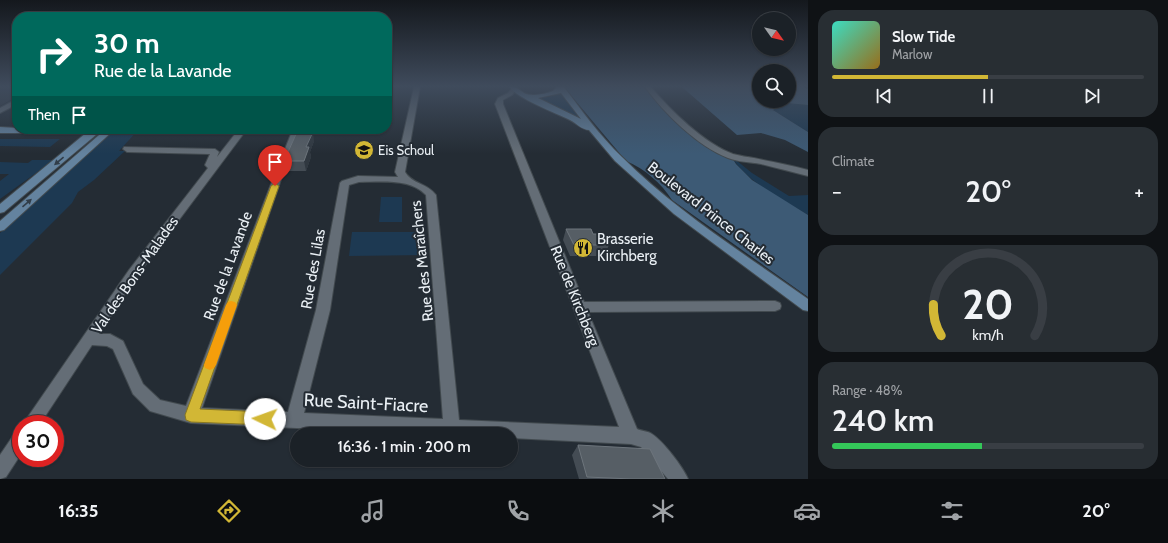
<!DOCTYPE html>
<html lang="en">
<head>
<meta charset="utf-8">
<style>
	body { margin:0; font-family:Cabin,sans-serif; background:#282e33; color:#f1f3f6; height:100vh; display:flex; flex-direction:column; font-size:15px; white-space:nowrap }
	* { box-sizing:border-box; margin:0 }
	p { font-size:13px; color:#a0a3a7 }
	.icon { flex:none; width:22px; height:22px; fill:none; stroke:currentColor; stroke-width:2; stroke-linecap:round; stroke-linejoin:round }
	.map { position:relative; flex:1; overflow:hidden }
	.sheet { display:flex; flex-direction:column; gap:10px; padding:10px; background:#0f1215; width:360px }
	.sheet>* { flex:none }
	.hud { position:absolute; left:12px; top:12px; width:380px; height:122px; border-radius:16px; box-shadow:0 1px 3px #0004,0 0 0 1px #393e44; background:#00695c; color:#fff; overflow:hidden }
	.needle { width:26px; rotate:124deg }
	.buttons { position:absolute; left:752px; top:12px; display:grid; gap:8px }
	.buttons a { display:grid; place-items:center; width:44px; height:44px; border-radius:50%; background:#1b2127; box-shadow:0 1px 3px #0004,0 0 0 1px #393e44; font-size:20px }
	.speed { position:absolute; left:12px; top:415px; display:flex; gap:8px; font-size:20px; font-weight:700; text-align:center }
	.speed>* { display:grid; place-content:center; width:52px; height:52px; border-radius:50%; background:#1b2127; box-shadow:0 1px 3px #0004,0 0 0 1px #393e44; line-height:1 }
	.speed .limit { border:6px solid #d22; background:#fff; color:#111 }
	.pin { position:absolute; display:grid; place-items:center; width:34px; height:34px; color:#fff; margin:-41px -17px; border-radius:50% 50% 50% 0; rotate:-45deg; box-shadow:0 0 4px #0007 }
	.pin .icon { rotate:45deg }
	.me { position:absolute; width:44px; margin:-22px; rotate:273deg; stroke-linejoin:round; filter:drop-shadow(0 0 3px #0008) }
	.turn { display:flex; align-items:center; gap:14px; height:84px; padding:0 16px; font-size:18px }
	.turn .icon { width:52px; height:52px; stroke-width:2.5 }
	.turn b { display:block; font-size:28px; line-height:34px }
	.then { display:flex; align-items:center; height:38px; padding:0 16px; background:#0003; gap:8px; font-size:15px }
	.big { font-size:30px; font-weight:600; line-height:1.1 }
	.sheet .card { flex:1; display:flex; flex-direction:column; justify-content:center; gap:6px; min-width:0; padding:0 14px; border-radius:16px; background:#282e33 }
	.sheet .dial { align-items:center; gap:0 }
	.dial svg { height:104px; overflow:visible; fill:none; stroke:#393e44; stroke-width:7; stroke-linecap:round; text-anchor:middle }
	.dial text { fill:#f1f3f6; stroke:none }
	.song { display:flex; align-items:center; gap:12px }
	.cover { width:48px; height:48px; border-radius:6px; background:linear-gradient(135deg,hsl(170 70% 55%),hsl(40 70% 35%)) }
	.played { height:4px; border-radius:2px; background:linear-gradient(90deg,#d2b735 50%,#393e44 50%) }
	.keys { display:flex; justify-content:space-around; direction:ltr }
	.heat { display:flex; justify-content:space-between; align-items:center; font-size:22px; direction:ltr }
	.charge { height:6px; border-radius:3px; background:linear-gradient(90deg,#34c759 48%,#393e44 0) }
	.trip { position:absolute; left:290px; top:427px; width:228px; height:40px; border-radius:20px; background:#1b2127; box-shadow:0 1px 3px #0004,0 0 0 1px #393e44; font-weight:600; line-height:40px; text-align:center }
	.tabs { display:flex; height:64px; justify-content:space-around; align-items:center; background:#0b0d10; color:#a0a3a7 }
	.tabs .icon { width:28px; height:28px }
	.tabs .active { color:#d2b735 }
	.tabs b { font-size:18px; color:#f1f3f6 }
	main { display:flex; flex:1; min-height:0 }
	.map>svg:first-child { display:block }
	.green { fill:#1d3952 }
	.forest { fill:#3d5a75 }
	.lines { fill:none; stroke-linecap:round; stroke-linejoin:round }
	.street-casing { stroke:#424a4f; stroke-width:2 }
	.secondary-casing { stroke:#424a4f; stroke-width:2 }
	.street { fill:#646d76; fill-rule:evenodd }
	.secondary { fill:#64839f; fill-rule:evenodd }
	.wall { fill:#444c54 }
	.shaded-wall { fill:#303840 }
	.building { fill:#565e65; stroke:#6d757c }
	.oneway { fill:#313d49 }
	.route { fill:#d2b735; stroke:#872 }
	.slow { fill:#f59e0b }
	.labels { text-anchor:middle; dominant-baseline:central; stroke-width:4; stroke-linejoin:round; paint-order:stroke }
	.far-poi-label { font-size:13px; fill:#eaf0f5; stroke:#242c34; text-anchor:start }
	.street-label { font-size:15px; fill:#eaf0f5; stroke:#242c34 }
	.poi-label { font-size:15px; fill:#eaf0f5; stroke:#242c34; text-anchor:start }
	.near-street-label { font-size:18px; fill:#eaf0f5; stroke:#242c34 }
</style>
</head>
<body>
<main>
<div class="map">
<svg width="808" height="479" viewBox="0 0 808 479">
	<rect width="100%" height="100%" fill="#242c34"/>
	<!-- green -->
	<path class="green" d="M559 93H562L581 119 533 97H548Z
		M786 103 808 105V132L773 110Z
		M116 129H139L119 151H125L94 180 78 192 72 203 0 275V233Z
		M0 139H60L50 147 0 146Z
		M731 156 752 173 789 196 808 195V215C782 199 748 183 731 156Z
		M32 160H54L0 199V181L9 174H0V162L28 163Z
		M381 197H402V222H379Z
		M352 232H424L426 255 349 256Z"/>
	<!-- forest -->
	<path class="forest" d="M564 87H648L693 133 731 156 736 164 752 180 808 215V297L672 200C661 183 645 169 626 161Z
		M682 87H759V101H789V87H803L808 89V105L786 103 773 110 808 132V152L785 140 761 133 737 135Z"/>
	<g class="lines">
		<defs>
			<path id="street" d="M414 87H420L405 172C412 184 427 183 436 195L459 420 619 427 495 104 498 98 508 93 512 88 517 89 512 95 503 100V104L584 302 775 301 780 303 781 306 780 309 775 311 588 312 637 429C641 431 648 431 652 434 663 441 683 467 688 479H668L641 447 631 444 511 438V434H423L191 423 150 411 133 394 113 349 107 346 92 345 40 424H23L129 270 208 168 205 165 210 154 127 152 123 149 124 147 215 149 219 152 217 157 239 129H247L137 276 99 334H110L123 341 143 384 160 400 186 406 276 171 293 129H301L284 171 202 408 288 412 316 310 340 183 342 181 358 176 398 177 395 172ZM359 182C380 182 410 178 426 195L443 419 304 413 330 310 349 185Z
				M645 87H651C670 110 705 144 733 154 740 156 748 157 754 158 772 162 790 165 808 170V176C792 172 777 168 761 164 750 162 738 162 728 158 697 146 664 113 645 87Z
				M17 99V104L0 113V108Z
				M21 431V454L6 477 0 479V455L15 433Z"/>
			<path id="secondary" d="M510 87C517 87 518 89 524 93 532 97 545 94 553 91L557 87H564C582 111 600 136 622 157 677 212 745 254 808 299V311L803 310 674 214 615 161 589 130C582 130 576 123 570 120 556 113 516 98 510 87ZM561 93 581 119 538 98Z
				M0 127 17 128V129H101L102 131 97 134 4 212 0 213V204L86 133H0Z
				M106 129H115L4 230 0 231V221Z"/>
		</defs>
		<!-- street casing -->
		<use href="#street" class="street-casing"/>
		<!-- secondary casing -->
		<use href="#secondary" class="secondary-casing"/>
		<!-- street -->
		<use href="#street" class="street"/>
		<!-- secondary -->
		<use href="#secondary" class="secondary"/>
	</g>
	<!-- wall -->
	<path class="wall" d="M314 141 310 152 311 157 306 171H286L284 161Z
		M566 229 593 234 609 245 604 256H570L563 240Z
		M578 445 665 479H579L572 455Z"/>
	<!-- shaded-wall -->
	<path class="shaded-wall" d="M2 87H17V96L0 106V88Z
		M313 132 314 141 310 152 311 157 306 171 304 161 306 147Z"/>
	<!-- building -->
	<path class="building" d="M297 132H313L306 147H309L304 161H284Z
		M566 229H591L593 234H603L609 245H574Z
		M578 445 650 449 665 479H632L587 477Z"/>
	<!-- one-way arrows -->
	<defs><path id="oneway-solid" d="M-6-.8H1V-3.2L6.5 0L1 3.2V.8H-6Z"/></defs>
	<g class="oneway">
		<use href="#oneway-solid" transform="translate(59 161) rotate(140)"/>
		<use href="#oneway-solid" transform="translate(27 203) rotate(-41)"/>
	</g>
	<!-- sky -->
	<linearGradient id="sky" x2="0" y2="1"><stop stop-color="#14181d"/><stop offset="0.56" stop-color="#3f4b5c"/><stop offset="1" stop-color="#3f4b5c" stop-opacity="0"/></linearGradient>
	<rect width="808" height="154" fill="url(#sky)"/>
	<!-- route -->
	<path class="route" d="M275 183 279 186 200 409 265 412 270 414 272 419 270 423 265 425 191 422 186 420 185 415 271 186Z"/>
	<!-- slow -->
	<path class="slow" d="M231 301 235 302 237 305 216 365 214 368 210 370 205 368 204 365 226 305 228 302Z"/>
	<!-- icons -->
	<defs>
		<symbol id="school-disc" viewBox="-11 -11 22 22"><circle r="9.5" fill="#d2b735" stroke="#242c34"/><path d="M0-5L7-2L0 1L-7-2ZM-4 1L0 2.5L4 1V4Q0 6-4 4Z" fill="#111"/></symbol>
		<symbol id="restaurant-disc" viewBox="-11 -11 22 22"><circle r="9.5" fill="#d2b735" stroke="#242c34"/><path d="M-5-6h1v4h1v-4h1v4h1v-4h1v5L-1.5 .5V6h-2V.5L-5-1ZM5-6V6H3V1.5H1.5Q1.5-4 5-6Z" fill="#111"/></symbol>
	</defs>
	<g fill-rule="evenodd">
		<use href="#school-disc" x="353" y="139" width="22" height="22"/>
		<use href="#restaurant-disc" x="572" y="237" width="22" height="22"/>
	</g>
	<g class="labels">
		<!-- far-poi labels -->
		<g class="far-poi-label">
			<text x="378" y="150">Eis Schoul</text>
		</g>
		<!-- street labels -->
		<g class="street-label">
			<text transform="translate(711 213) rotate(38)">Boulevard Prince Charles</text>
			<text transform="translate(422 261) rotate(-96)">Rue des Maraîchers</text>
			<text transform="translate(228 266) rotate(-70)">Rue de la Lavande</text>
			<text transform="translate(313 269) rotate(-80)">Rue des Lilas</text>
			<text transform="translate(135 275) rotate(-55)">Val des Bons-Malades</text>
			<text transform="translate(575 296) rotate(68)">Rue de Kirchberg</text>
		</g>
		<!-- poi labels -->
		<g class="poi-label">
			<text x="597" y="239">Brasserie<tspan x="597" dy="17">Kirchberg</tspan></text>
		</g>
		<!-- near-street labels -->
		<g class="near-street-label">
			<text transform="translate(366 403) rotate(3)">Rue Saint-Fiacre</text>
		</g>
	</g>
</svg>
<div class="buttons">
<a><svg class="needle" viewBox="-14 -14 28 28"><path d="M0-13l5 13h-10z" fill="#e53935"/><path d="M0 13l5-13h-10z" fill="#a0a3a7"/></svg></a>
<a><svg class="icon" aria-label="search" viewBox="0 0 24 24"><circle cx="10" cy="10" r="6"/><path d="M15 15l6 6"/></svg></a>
</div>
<div class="speed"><div class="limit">30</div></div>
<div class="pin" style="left:275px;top:186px;background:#d93025"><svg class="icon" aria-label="arrive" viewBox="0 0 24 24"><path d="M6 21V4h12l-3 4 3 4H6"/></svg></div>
<svg class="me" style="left:265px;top:419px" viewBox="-20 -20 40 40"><circle r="19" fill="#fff"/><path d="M0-13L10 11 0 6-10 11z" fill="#d2b735"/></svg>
<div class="trip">16:36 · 1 min · 200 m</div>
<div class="hud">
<div class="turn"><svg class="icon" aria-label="right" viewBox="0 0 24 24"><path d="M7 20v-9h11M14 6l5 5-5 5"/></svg><div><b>30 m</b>Rue de la Lavande</div></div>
<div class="then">Then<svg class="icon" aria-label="arrive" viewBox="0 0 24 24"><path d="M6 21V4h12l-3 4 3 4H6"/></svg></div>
</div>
</div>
<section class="sheet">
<div class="card">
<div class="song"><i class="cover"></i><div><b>Slow Tide</b><p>Marlow</p></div></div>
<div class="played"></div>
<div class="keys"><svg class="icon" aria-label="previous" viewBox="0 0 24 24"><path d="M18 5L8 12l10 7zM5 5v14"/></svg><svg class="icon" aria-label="pause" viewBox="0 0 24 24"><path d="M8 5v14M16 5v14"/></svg><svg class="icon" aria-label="next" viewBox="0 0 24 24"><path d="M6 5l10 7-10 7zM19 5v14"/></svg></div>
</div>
<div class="card"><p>Climate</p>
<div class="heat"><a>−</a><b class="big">20°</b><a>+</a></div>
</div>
<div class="card dial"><svg viewBox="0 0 100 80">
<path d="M14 69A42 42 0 1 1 86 69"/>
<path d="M14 69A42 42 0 0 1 8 45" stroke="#d2b735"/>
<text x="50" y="56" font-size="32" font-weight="700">20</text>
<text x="50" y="72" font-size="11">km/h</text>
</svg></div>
<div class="card"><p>Range · 48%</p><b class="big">240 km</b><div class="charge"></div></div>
</section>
</main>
<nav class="tabs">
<b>16:35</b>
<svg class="icon active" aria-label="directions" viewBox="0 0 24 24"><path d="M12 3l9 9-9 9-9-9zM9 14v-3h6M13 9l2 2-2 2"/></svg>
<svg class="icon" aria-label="music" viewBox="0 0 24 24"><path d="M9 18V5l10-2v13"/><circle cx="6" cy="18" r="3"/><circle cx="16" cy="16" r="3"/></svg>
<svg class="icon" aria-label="phone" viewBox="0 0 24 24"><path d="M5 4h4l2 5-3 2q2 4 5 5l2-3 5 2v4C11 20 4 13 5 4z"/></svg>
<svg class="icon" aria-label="climate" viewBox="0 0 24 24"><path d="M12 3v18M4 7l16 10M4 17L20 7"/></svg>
<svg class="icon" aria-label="car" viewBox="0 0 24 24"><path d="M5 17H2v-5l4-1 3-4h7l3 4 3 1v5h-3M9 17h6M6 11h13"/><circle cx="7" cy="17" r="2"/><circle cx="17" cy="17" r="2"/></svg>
<svg class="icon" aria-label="filters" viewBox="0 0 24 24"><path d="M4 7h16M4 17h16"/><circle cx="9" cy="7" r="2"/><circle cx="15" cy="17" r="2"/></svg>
<b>20°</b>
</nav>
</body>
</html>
